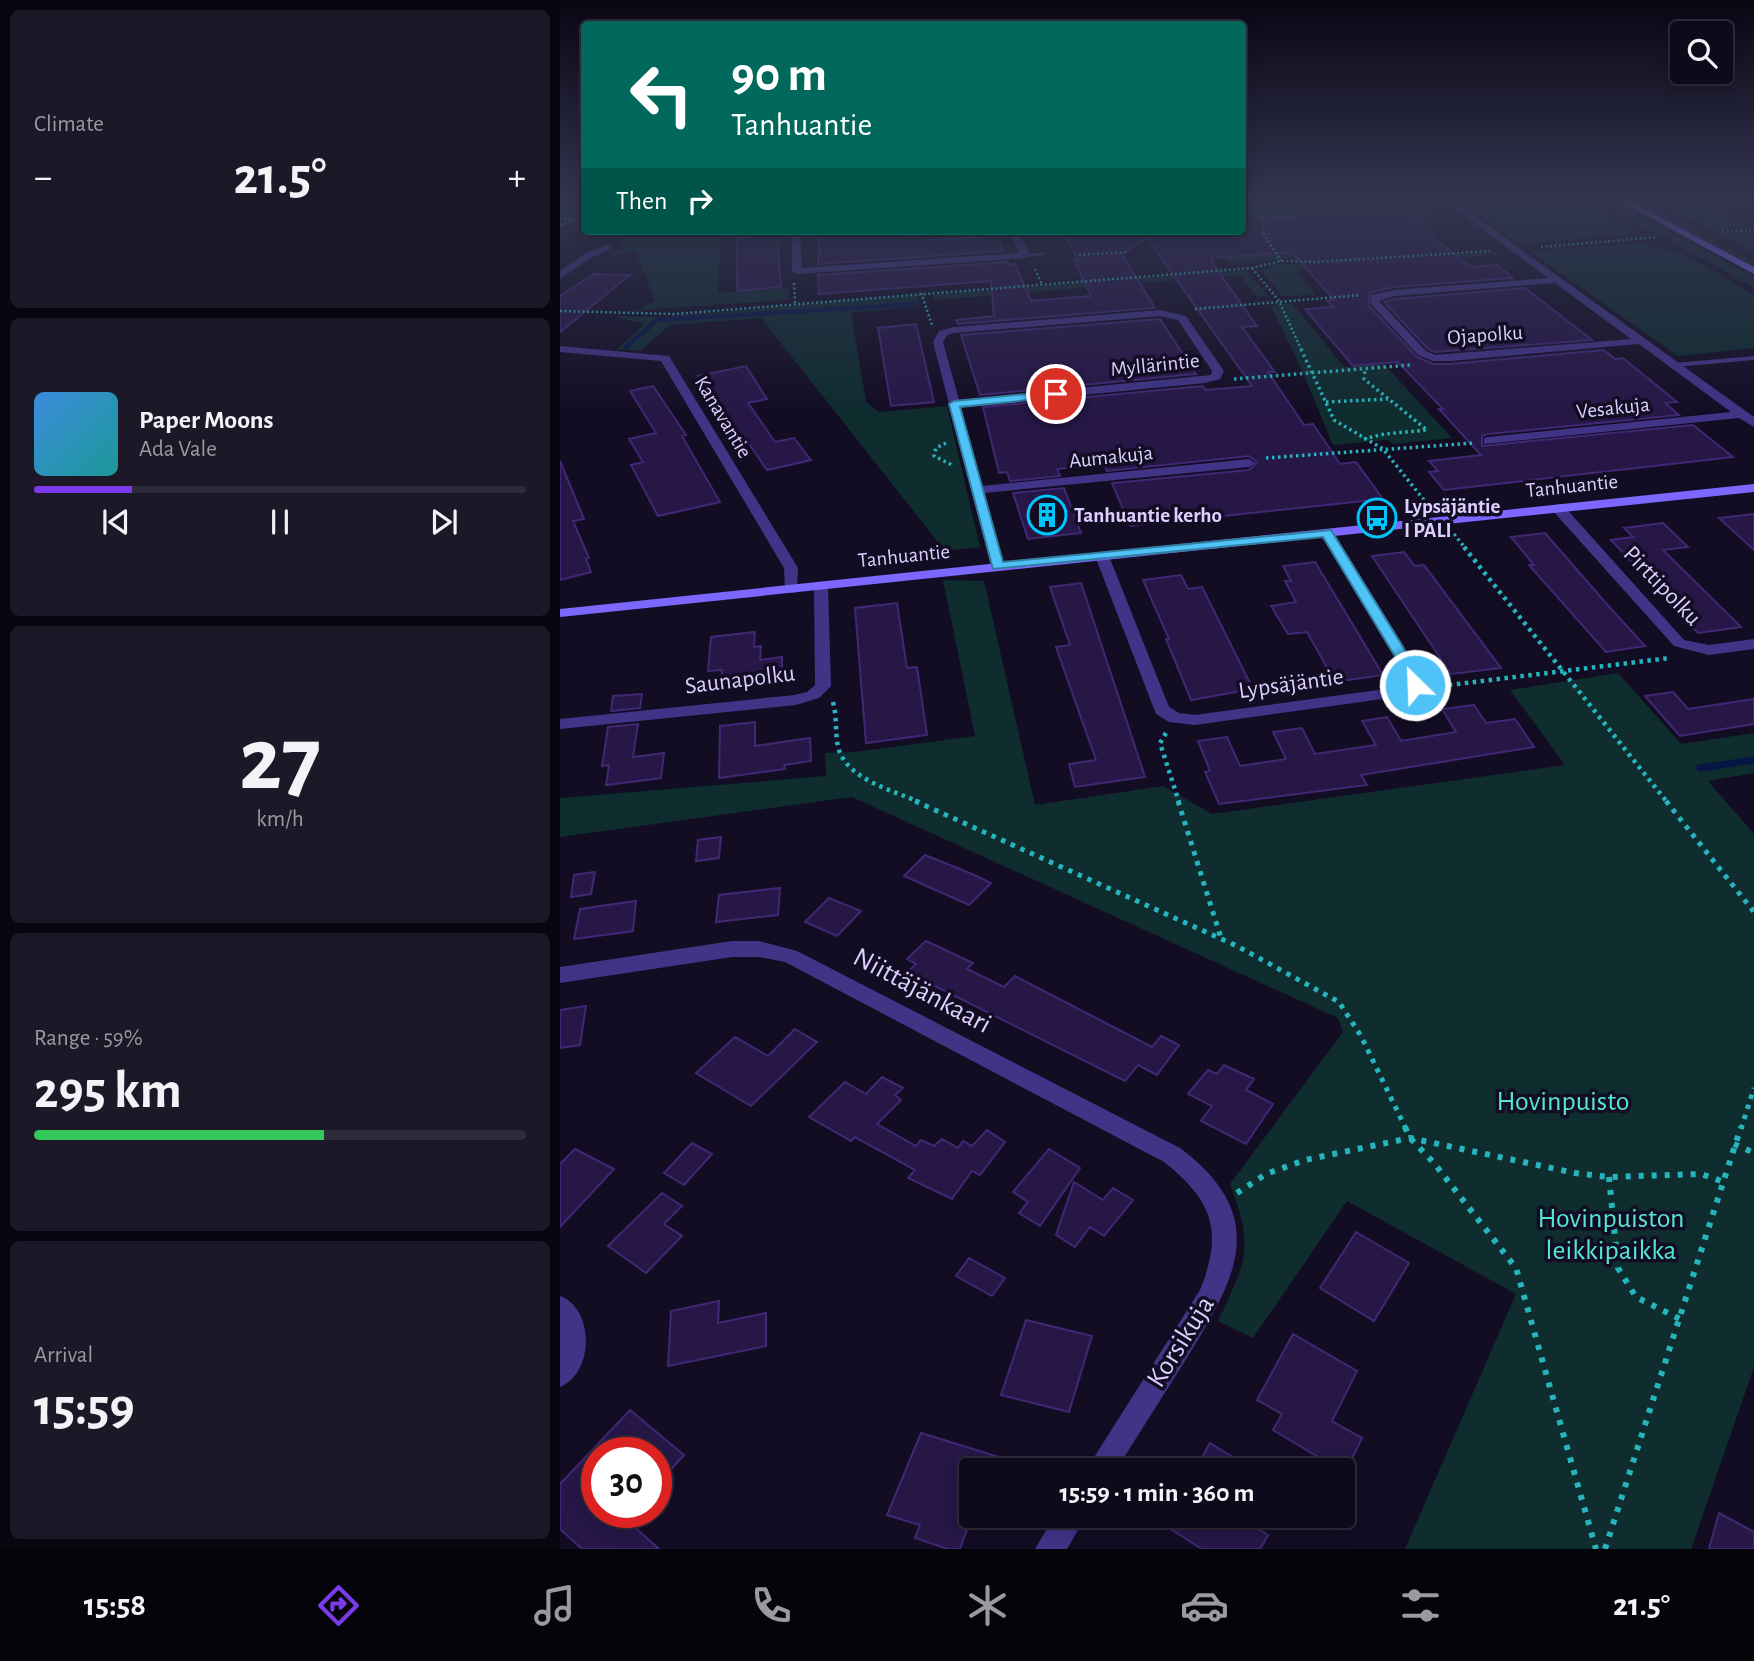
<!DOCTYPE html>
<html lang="en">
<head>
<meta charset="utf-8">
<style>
	body { margin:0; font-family:"Alegreya Sans",sans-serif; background:#1c1828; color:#f1f3f6; height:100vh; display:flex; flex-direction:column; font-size:26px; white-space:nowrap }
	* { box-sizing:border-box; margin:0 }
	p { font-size:23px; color:#9b9aa3 }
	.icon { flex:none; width:38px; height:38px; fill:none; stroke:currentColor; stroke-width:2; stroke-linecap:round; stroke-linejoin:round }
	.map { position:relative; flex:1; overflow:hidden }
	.side { display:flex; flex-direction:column; gap:10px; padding:10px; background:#08060f; width:560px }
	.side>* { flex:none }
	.banner { position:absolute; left:21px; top:21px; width:665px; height:214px; border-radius:7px; box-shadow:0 4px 18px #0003,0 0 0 2px #2e2b3a; background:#00695c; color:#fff; overflow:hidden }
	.buttons { position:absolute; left:1110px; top:21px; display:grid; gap:14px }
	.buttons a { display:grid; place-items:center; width:63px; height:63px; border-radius:7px; background:#0e0a1b; box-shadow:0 4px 18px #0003,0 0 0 2px #2e2b3a; font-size:35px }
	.speed { position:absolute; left:21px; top:1437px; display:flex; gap:14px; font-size:35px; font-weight:700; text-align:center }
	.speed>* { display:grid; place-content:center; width:91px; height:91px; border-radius:50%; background:#0e0a1b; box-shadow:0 4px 18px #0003,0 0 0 2px #2e2b3a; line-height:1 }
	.speed .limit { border:10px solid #d22; background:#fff; color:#111 }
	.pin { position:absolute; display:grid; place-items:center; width:60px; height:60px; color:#fff; margin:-30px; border:4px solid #fff; border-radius:50%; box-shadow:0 2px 7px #0007 }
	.me { position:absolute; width:77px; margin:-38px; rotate:336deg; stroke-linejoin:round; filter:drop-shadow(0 0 5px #0008) }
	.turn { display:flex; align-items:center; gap:24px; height:147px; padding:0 35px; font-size:32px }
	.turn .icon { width:91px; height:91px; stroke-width:2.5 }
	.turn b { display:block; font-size:49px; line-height:60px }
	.then { display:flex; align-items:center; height:66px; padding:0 35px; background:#0003; gap:14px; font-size:26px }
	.big { font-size:52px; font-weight:600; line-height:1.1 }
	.side .tile { flex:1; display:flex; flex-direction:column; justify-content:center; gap:10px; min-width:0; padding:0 24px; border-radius:10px; background:#1c1828 }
	.side .dial { align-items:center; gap:0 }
	.dial b { font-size:91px; line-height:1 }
	.song { display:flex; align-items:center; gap:21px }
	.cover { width:84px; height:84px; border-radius:10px; background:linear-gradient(135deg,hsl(210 70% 55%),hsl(180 70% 35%)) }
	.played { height:7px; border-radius:4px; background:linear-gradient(90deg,#7c3aed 20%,#2e2b3a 20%) }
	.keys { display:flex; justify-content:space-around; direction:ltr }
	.heat { display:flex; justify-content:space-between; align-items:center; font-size:38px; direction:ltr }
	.charge { height:10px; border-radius:5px; background:linear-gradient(90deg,#34c759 59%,#2e2b3a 0) }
	.trip { position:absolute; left:399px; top:1458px; width:396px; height:70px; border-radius:7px; background:#0e0a1b; box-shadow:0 4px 18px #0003,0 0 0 2px #2e2b3a; font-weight:600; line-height:70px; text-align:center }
	.tabs { display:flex; height:112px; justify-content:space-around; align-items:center; background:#06040b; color:#9b9aa3 }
	.tabs .icon { width:49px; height:49px }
	.tabs .on { color:#7c3aed }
	.tabs b { font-size:32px; color:#f1f3f6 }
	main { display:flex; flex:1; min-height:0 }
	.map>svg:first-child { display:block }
	.green { fill:#0f2c2f }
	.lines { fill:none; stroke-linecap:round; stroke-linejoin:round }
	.stream-far1 { stroke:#061544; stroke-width:4.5 }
	.stream { stroke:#061544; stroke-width:7 }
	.building { fill:#261747; stroke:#402874; stroke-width:2 }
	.path-far4 { stroke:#26b5bd; stroke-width:2.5; stroke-dasharray:2 2.5; stroke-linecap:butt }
	.path-far3 { stroke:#26b5bd; stroke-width:3.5; stroke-dasharray:2.5 3.5; stroke-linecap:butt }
	.path-far2 { stroke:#26b5bd; stroke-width:4.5; stroke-dasharray:3.5 4.5; stroke-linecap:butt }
	.path-far1 { stroke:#26b5bd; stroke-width:5; stroke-dasharray:4.5 6; stroke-linecap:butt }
	.path { stroke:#26b5bd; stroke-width:6; stroke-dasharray:5 8; stroke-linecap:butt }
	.lane { fill:#413487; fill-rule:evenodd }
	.street { fill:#413487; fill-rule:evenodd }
	.secondary { fill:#7c67ff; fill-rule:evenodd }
	.route { fill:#4fc3f7; stroke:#337fa1; stroke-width:2 }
	.labels { text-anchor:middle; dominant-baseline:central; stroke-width:7; stroke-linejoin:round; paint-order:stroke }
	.far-street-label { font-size:21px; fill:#dbd0ff; stroke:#130d24 }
	.far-poi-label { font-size:21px; font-weight:bold; fill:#dbd0ff; stroke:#130d24; text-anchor:start }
	.street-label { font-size:24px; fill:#dbd0ff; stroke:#130d24 }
	.near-street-label { font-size:28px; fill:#dbd0ff; stroke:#130d24 }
	.near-park-label { font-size:28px; fill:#54e7d3; stroke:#130d24 }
</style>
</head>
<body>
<main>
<section class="side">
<div class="tile"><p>Climate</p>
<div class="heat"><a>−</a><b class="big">21.5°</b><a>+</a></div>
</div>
<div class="tile">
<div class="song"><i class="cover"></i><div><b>Paper Moons</b><p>Ada Vale</p></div></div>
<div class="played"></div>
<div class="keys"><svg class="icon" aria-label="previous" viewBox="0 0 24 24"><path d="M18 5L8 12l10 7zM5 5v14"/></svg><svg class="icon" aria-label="pause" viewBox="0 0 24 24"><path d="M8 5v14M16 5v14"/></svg><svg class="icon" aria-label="next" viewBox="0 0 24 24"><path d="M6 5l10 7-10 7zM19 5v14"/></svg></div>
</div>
<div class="tile dial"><b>27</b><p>km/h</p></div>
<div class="tile"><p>Range · 59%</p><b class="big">295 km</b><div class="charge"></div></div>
<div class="tile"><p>Arrival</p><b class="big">15:59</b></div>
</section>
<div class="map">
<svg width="1194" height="1549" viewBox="0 0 1194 1549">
	<rect width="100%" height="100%" fill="#130d24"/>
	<!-- green -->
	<path class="green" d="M0 197H24V228L9 225 0 227Z
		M683 197H730L740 208 727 240 744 260 731 258 672 265 635 231H682Z
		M896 197H1018L1078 233 960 244Z
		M1031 197H1044L1194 277V287L1108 240 1116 236 1099 235Z
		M1063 197H1070L1194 262V267Z
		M1089 197H1131L1187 226 1158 231 1163 234 1194 232V252Z
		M40 231H161L158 293 229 288V300L78 310 95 301 76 252 47 256 63 250 61 237Z
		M1072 244C1117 244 1155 273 1194 295V348L1118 356 969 251Z
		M937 252 946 254 736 271 756 295 722 296 701 270 717 264H759Z
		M681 270 687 271 708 296 697 297 680 275 374 300 373 295Z
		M357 295 360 306 291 313 306 402 319 412 387 406 420 547 385 551 201 318 110 325 80 351 57 349 85 324 53 316 105 317Z
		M732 303 784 367 824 364 892 438 833 444 828 440 773 445 741 368 710 305Z
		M383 580 424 581 475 805 603 786 652 814 1005 765 950 690 1058 673 1121 744 1194 733V773L1148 781 1194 834V1367L1131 1549H845L956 1294 787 1201 693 1338 658 1321C686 1260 695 1250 670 1184L783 1032 778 1018 292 797 0 837V798L266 776 265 753 295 752 415 736Z"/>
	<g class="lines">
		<!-- stream-far1 -->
		<path class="stream-far1" d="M66 347 97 320 357 304"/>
		<!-- stream -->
		<path class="stream" d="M1140 768 1194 760"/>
	</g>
	<!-- building -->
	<path class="building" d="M740 197H845L870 215 862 216 867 220 852 221 911 267 937 265 953 278 834 287 811 292 808 305 857 357 873 364H890L1044 350 1055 359 1063 358 1117 402 1105 403 1119 415 928 434 922 436V446L1133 425 1173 457 884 490 869 472 878 471 869 461 921 455 879 409H883L838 362 793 366 745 309 773 307 767 301 774 300 732 252 651 258 653 261H651L697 326 682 327 715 372H708L744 425 753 424 780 464 796 462 823 499 570 526 552 483 689 470 697 462 689 456 547 471 544 464 497 469 500 476 450 481 447 472 439 473 423 407 643 386 646 390 692 386 587 238 562 254 595 308 398 324 396 320 434 316 431 281 259 294 258 275 448 262 450 265 455 264 471 301 531 296 514 260H518L503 231H682V205L697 220 760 214Z
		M193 231H217L221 287 177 291V238L192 237Z
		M291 231H337L339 242 420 237 422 242 439 241 444 251 258 264V255H260L258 234Z
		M34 274 70 275 0 332V296Z
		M965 288 1032 340 875 352 868 349 824 302 835 299Z
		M600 319 636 374 420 395 401 335Z
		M356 324 374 402 331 406 318 328Z
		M186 366 207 399 188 403 215 442 234 438 251 460 207 470 183 435 178 436 138 376Z
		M93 386 126 435 122 436 160 502 98 516 71 465 83 462 69 439 96 433 70 391Z
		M0 461 24 519 13 521 29 558 26 559 31 572 0 580Z
		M504 488 521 533 468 539 453 493Z
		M1194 514V550L1159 518Z
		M1103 523 1128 547 1103 550 1181 627 1138 633 1051 540 1073 537 1064 528Z
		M985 533 1044 601 1085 646 1046 652 969 565H974L951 537Z
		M844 552 855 566 864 565 941 668 891 674 812 556Z
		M755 562 787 615 823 675 775 682 747 632 728 634 711 606 736 602 725 581H731L723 566Z
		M621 575 628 589 642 587 693 689 631 700 606 639H609L583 580Z
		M521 583 585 777 515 787 509 764 536 760 496 647 510 645 490 587Z
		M337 603 347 668 357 667 367 735 306 743 295 608Z
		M195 632 194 647 201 646 200 660 222 657V679L161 686 162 670 148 671 151 637Z
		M1113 692 1128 709 1194 699V724L1120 736 1085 696Z
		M82 694 80 708 51 711 53 696Z
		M914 705 926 723 955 719 974 747 801 775 807 785 659 804 645 772 650 771 638 741 667 737 680 766 726 759 713 732 742 728 755 754 816 745 802 721 827 717 841 741 896 732 882 709Z
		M195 722V746L250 738 251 761 224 765 225 769 159 778 160 726Z
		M78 724 73 757 104 753 101 778 46 785 49 765 42 766 48 727Z
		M161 837 159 858 136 861 138 840Z
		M365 855 412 874 431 883 409 905 344 876Z
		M35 872 31 894 11 897 14 875Z
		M220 888 218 915 156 922 159 895Z
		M269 898 301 911 277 936 245 922Z
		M76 901 73 931 14 939 20 909Z
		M366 941 413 963 407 969 444 987 455 976 592 1047 601 1036 619 1045 597 1075 578 1065 565 1081 347 972 356 964 347 959Z
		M26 1006 20 1045 0 1048V1010Z
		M235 1029 257 1042 191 1106 136 1073 175 1037 208 1056Z
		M664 1065 694 1079 686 1090 713 1104 686 1144 641 1121 652 1106 628 1094 648 1070 657 1074Z
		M322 1077 343 1088 335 1095 341 1100 317 1124 356 1146 361 1140 374 1146 382 1139 398 1148 403 1141 412 1146 427 1130 445 1142 420 1175 412 1171 392 1199 348 1178 355 1170 295 1137 291 1141 249 1117 285 1082 306 1094Z
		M132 1143 152 1154 124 1185 104 1173Z
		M15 1149 54 1169 0 1227V1164Z
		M489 1149 520 1168 480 1226 459 1213 468 1202 453 1192Z
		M514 1182 543 1200 553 1188 573 1200 544 1236 530 1227 515 1247 496 1235Z
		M102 1193 122 1206 104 1224 122 1236 86 1273 48 1246Z
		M796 1232 849 1263 814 1321 760 1288Z
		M409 1258 445 1278 432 1296 396 1276Z
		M159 1301 158 1323 206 1313V1346L108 1366 111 1311Z
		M466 1320 532 1336 509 1412 441 1395Z
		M733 1334 797 1371 772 1421 802 1438 785 1473 713 1430 722 1414 697 1400Z
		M70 1410 124 1455 96 1486V1452H37V1512H58L99 1549H22L0 1529V1484Z
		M361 1433 465 1465V1470H411V1518L400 1549H388L355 1538 360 1525 327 1515Z
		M650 1443 694 1470H635Z
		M1159 1513 1194 1532V1549H1149Z
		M590 1516H677L708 1535 700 1549H642Z"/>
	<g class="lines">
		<!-- path-far4 -->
		<path class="path-far4" d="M1026 197 1046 208
			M0 203 24 197
			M682 204 704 220 703 233 721 261
			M0 219 24 221
			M0 225 11 222
			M1162 232 1194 230
			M981 247 1098 237
			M519 255 568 252
			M692 268 719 301 742 351
			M475 269 482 284
			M234 283 235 303
			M361 293 372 325
			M635 309 801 295
			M0 311 115 314 692 268 721 261 756 262 930 251"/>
		<!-- path-far3 -->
		<path class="path-far3" d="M741 349 774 420 823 449 868 505
			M674 379 850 365
			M766 402 828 399
			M804 439 824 434 867 430 804 379 805 369
			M386 443 376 448 374 456 392 465
			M706 458 914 443
			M894 534 905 548"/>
		<!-- path-far2 -->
		<path class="path-far2" d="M904 547 1107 802
			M873 687 1110 658
			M273 702C277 717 275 732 278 747 286 779 332 790 359 802
			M606 733 600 743 619 802"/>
		<!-- path-far1 -->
		<path class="path-far1" d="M355 801 677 946 779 1002 801 1036 846 1129
			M618 801 661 938
			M1106 801 1194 912
			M1181 1129 1194 1088"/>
		<!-- path -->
		<path class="path" d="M845 1127 850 1138 874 1163 956 1268 1036 1549
			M1174 1144 1194 1153
			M1049 1177 1058 1268 1076 1297 1120 1319
			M677 1193 706 1174 745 1160 850 1138 1015 1173 1049 1177 1141 1174 1164 1182
			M1045 1549 1181 1127"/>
		<!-- lane -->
		<path class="lane" d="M482 252 485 254 484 255 465 257 462 255Z
			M1194 356V360L1115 367 1111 365 1115 363Z"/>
		<!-- street -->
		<path class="street" d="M879 197H888L1194 417V427L1179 418 924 444V438L928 437 1171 412 1079 344 890 361H873L858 355 810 303 812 295 834 290 988 278ZM995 283 1071 339 875 355 866 351 819 301 834 296Z
			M232 231H240L242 268 459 253 450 231H458L470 255 465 258 237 274 232 271Z
			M47 245 50 246V250L32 257 0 279V271L26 253Z
			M600 310 626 316 664 371 660 379 645 383 401 407 422 486 689 459 695 463 689 467 424 493 444 567 437 571 432 570 373 342 379 331 394 327ZM600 316 618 320 652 371 651 375 399 400 383 342 387 335 394 333Z
			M0 346 109 356 238 568 237 592 232 593 225 589 224 568 101 361 0 352Z
			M998 504 1003 505 1124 640 1149 645 1194 639V649L1149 655 1114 646 993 511 991 508Z
			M767 529 774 533 863 678 861 688 844 696 635 725 609 722 596 714 535 556 537 553H547L549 556 609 707 619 713 635 715 840 687 847 683V678L760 533Z
			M261 582 268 586 271 686 259 698 236 705 0 729V719L235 695 247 692 255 685 254 586Z
			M172 941H199L237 951 620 1148C713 1218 675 1280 625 1361 602 1397 579 1434 556 1470H526L640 1290C664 1231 652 1200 604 1162L225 962 199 957H172L0 983V967Z
			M0 1296C35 1309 34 1373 0 1387Z
			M494 1516H526L507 1549H475Z"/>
		<!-- secondary -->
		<path class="secondary" d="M1052 197H1062L1194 267V274Z
			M1194 484V492L0 617V609Z"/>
	</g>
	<!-- sky -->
	<linearGradient id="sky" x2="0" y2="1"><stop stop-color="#0a0714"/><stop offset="0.48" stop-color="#333550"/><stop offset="1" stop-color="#333550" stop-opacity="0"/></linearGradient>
	<rect width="1194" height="414" fill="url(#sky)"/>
	<!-- route -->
	<path class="route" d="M496 391 501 394 499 397 400 407 443 562 771 530 862 678 860 688H849L848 678 763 537 433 569 389 404 394 401Z"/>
	<!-- icons -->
	<defs>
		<symbol id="building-ring" viewBox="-11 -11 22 22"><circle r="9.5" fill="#130d24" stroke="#00c5fb" stroke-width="1.5"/><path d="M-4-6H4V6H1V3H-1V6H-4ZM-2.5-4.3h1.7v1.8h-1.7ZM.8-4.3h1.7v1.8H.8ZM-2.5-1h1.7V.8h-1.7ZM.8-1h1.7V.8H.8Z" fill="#00c5fb"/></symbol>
		<symbol id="bus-ring" viewBox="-11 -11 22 22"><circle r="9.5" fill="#130d24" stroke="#00c5fb" stroke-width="1.5"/><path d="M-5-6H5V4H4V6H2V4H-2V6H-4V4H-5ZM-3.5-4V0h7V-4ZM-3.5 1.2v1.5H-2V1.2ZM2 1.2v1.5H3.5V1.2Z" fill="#00c5fb"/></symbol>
	</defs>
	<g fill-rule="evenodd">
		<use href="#building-ring" x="465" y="493" width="44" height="44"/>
		<use href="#bus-ring" x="795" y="496" width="44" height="44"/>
	</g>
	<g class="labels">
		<!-- far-street labels -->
		<g class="far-street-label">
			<text transform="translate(925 335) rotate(-4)">Ojapolku</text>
			<text transform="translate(595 365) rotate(-6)">Myllärintie</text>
			<text transform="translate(1053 408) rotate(-6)">Vesakuja</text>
			<text transform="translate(163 417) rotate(59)">Kanavantie</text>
			<text transform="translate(551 457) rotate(-6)">Aumakuja</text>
			<text transform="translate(1012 486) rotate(-6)">Tanhuantie</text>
			<text transform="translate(344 556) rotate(-6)">Tanhuantie</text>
		</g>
		<!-- far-poi labels -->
		<g class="far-poi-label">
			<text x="844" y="506">Lypsäjäntie<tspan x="844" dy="24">I PALI</tspan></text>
			<text x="514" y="515">Tanhuantie kerho</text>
		</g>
		<!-- street labels -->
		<g class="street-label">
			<text transform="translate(1102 586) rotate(46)">Pirttipolku</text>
			<text transform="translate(180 680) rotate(-7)">Saunapolku</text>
			<text transform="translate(731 684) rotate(-8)">Lypsäjäntie</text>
		</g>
		<!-- near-street labels -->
		<g class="near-street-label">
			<text transform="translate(362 991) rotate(28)">Niittäjänkaari</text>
			<text transform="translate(621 1342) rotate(-58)">Korsikuja</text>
		</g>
		<!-- near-park labels -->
		<g class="near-park-label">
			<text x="1003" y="1102">Hovinpuisto</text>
			<text x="1051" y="1219">Hovinpuiston<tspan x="1051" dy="32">leikkipaikka</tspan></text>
		</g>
	</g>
</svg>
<div class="buttons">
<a><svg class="icon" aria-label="search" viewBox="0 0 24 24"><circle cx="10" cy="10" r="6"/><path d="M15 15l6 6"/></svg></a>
</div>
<div class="speed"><div class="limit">30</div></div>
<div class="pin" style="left:496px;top:394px;background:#d93025"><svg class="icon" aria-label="arrive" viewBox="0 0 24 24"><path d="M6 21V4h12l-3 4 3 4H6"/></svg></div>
<svg class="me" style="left:855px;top:685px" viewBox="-20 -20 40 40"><circle r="17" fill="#4fc3f7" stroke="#fff" stroke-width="3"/><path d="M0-11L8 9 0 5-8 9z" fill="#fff"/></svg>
<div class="trip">15:59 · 1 min · 360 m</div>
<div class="banner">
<div class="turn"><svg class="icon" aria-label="left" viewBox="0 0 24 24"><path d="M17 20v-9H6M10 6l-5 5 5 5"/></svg><div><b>90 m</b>Tanhuantie</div></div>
<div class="then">Then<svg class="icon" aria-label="right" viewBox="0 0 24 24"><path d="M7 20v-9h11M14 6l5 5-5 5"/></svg></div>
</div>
</div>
</main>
<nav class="tabs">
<b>15:58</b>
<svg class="icon on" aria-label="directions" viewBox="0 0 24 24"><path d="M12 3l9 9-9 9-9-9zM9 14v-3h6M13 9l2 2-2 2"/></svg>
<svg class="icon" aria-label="music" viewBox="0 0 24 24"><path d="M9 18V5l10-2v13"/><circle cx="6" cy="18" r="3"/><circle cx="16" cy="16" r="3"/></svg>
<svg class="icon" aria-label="phone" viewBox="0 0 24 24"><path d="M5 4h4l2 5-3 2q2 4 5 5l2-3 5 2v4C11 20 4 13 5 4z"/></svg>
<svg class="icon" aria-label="climate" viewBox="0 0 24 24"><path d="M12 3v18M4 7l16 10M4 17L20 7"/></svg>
<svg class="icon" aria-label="car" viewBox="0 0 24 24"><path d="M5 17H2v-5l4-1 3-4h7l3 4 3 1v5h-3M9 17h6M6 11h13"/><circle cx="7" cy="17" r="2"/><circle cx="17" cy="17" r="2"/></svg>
<svg class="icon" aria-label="filters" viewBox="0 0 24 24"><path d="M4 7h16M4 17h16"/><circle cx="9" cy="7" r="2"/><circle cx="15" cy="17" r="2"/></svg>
<b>21.5°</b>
</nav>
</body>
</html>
